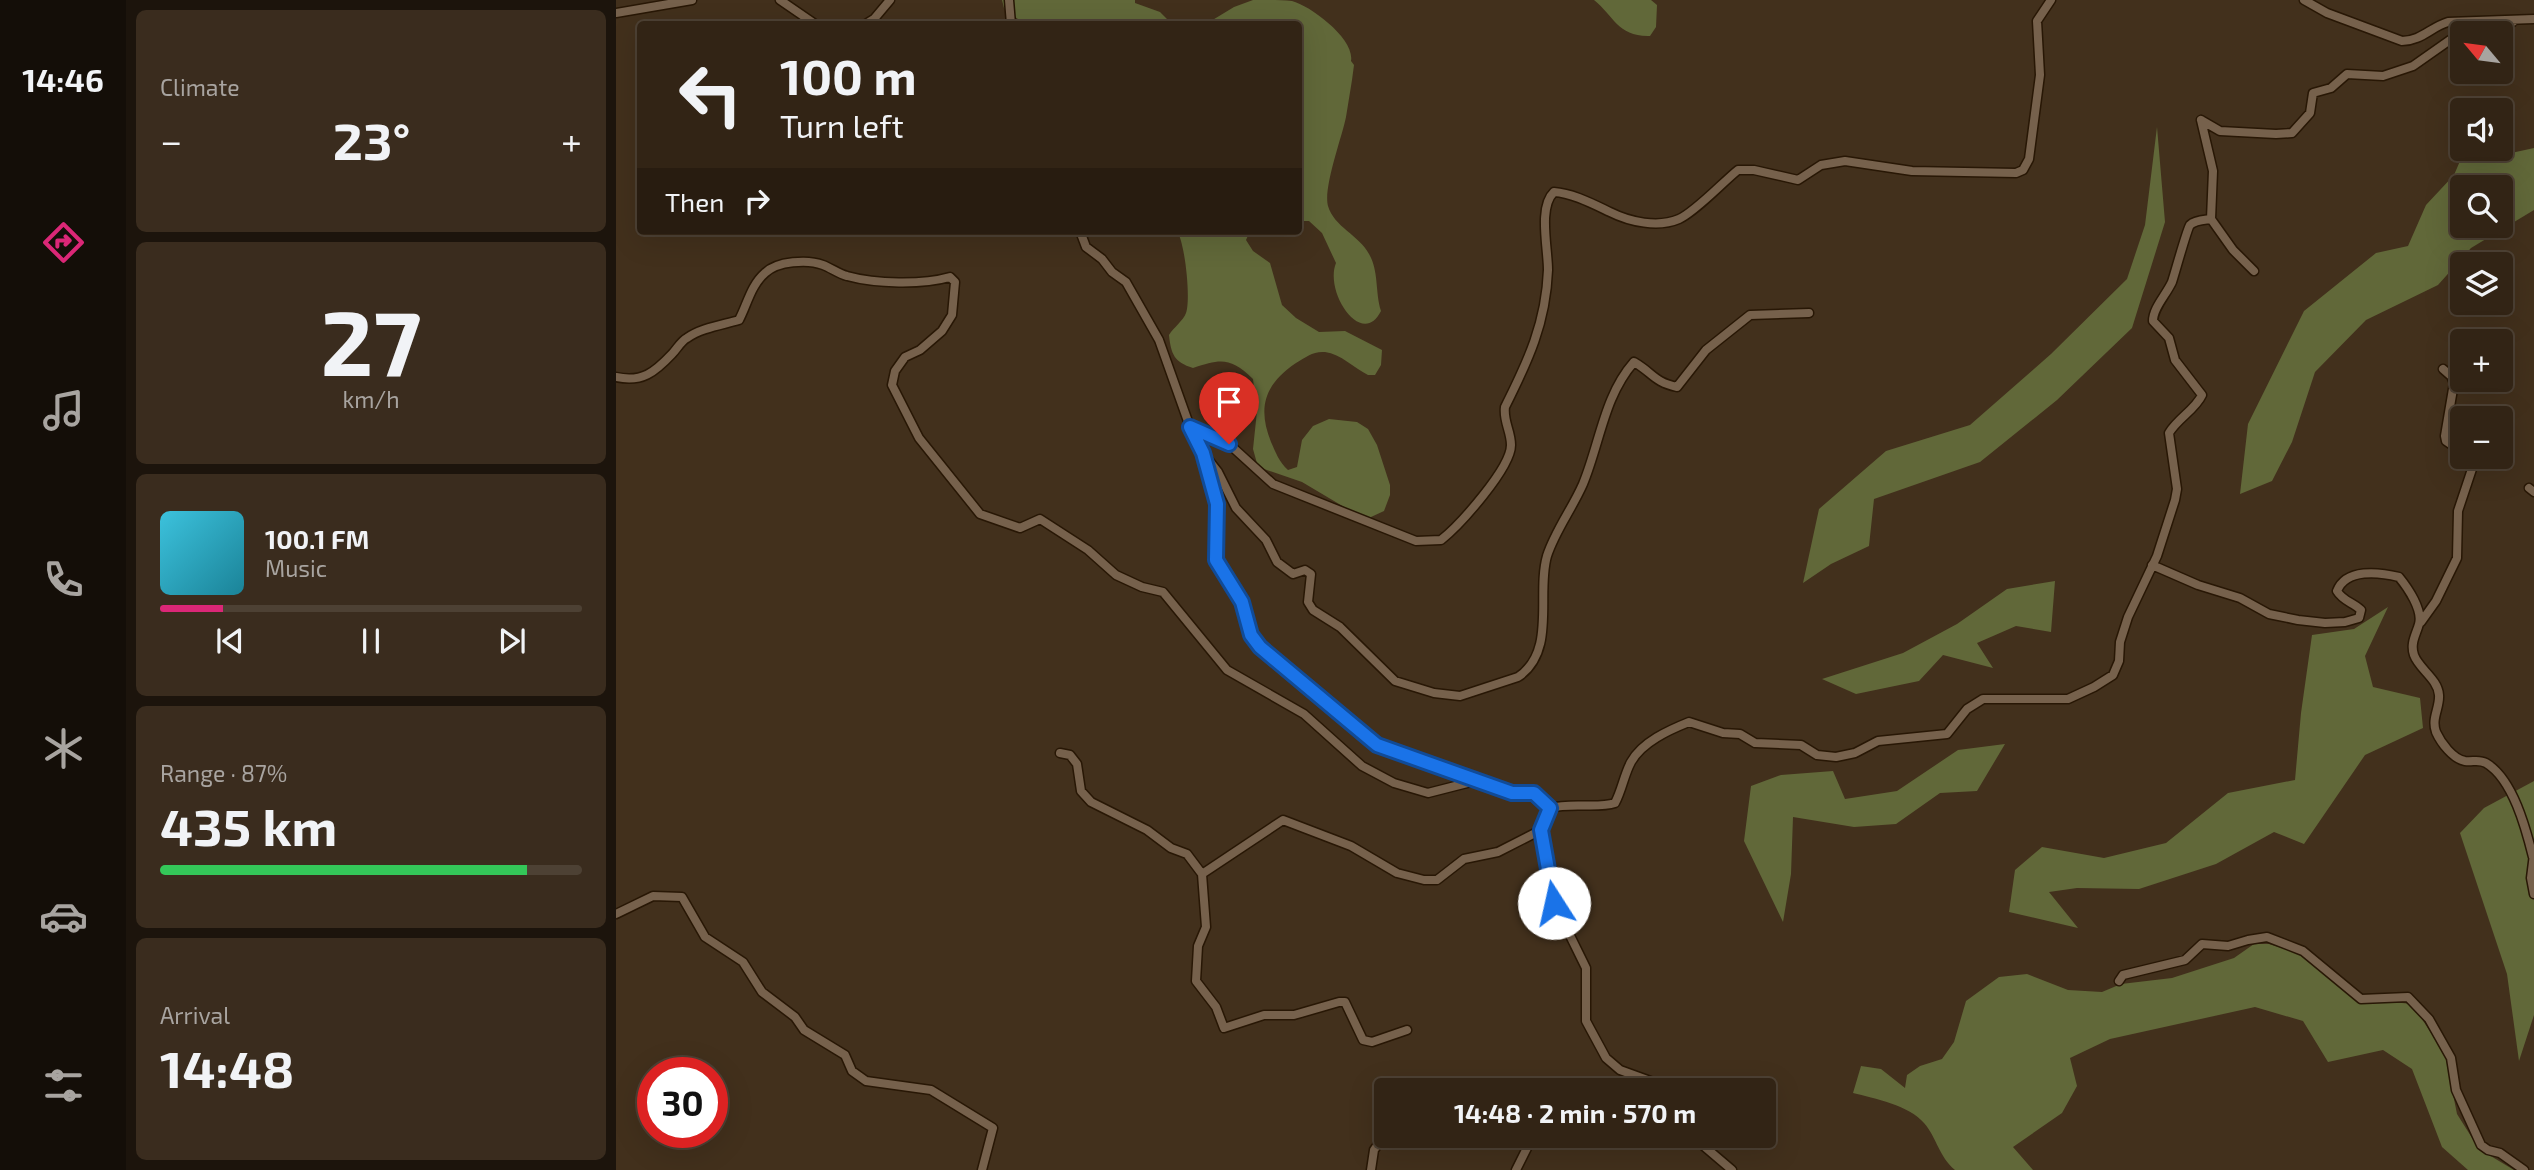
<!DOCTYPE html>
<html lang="en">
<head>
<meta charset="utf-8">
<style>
	body { margin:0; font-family:"Exo 2",sans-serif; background:#3a2c1e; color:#f1f3f6; height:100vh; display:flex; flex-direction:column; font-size:26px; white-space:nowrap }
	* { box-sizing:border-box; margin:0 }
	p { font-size:23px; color:#a8a4a0 }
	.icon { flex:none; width:38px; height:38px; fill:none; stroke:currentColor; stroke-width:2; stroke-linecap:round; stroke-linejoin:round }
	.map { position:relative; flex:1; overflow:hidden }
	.side { display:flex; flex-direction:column; gap:10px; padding:10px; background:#1c140c; width:490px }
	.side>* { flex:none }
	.hud { position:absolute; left:21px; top:21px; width:665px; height:214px; border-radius:7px; box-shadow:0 7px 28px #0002,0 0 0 2px #4d4134; background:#322415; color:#f1f3f6; overflow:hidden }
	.needle { width:46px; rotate:299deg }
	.fabs { position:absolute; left:1834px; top:21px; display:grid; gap:14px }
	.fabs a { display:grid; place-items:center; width:63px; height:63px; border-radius:7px; background:#322415; box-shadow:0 7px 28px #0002,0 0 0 2px #4d4134; font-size:35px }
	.speed { position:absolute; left:21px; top:1057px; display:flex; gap:14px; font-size:35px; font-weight:700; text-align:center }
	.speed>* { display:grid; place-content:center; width:91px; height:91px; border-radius:50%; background:#322415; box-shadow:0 7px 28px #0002,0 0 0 2px #4d4134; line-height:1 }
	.speed .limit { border:10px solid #d22; background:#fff; color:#111 }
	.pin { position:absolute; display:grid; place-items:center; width:60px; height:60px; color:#fff; margin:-72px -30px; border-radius:50% 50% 50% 0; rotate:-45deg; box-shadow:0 0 7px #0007 }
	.pin .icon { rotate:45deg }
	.me { position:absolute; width:77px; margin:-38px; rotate:350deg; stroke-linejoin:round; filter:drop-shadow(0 0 5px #0008) }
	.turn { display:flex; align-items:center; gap:24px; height:147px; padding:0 28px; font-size:32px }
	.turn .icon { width:91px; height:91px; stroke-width:2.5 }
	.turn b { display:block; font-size:49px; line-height:60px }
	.then { display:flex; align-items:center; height:66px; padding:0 28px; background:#0003; gap:14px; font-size:26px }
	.big { font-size:52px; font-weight:700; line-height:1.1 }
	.side .widget { flex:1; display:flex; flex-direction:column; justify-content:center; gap:10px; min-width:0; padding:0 24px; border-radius:10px; background:#3a2c1e }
	.side .dial { align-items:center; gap:0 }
	.dial b { font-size:91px; line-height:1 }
	.song { display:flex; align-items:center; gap:21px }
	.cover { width:84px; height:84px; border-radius:10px; background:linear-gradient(135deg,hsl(190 70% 55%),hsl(190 70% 35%)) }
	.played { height:7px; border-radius:4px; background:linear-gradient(90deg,#db2777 15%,#4d4134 15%) }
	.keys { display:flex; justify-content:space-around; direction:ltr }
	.heat { display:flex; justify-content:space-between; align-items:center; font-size:38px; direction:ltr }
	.charge { height:10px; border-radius:5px; background:linear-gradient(90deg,#34c759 87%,#4d4134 0) }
	.trip { position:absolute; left:758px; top:1078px; width:402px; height:70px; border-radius:7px; background:#322415; box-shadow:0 7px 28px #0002,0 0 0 2px #4d4134; font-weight:700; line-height:70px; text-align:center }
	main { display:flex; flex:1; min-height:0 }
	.tab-bar { display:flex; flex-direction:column; width:126px; justify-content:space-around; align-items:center; background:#140e08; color:#a8a4a0 }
	.tab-bar .icon { width:49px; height:49px }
	.tab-bar .current { color:#db2777 }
	.tab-bar b { font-size:32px; color:#f1f3f6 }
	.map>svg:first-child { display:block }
	.forest { fill:#616839; fill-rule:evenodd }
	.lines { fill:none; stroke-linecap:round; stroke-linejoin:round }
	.minor-casing { stroke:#281705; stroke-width:11 }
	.minor { stroke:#76614c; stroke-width:8 }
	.route-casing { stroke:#114b97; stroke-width:18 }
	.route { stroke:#1a73e8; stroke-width:12 }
</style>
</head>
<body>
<main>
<nav class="tab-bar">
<b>14:46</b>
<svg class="icon current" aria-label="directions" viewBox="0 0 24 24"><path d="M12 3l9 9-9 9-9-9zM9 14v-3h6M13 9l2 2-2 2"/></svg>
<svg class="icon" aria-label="music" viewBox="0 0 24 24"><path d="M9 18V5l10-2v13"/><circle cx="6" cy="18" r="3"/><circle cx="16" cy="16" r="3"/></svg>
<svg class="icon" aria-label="phone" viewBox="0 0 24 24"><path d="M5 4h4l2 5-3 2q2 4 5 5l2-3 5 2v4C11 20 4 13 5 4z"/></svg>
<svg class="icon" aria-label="climate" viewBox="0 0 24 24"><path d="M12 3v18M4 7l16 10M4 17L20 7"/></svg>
<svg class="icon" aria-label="car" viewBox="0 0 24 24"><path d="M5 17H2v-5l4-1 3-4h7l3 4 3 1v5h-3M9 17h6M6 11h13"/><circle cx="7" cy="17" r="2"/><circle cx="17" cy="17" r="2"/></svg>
<svg class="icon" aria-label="filters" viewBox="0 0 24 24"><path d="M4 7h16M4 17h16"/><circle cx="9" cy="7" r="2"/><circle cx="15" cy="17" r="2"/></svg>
</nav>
<section class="side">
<div class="widget"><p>Climate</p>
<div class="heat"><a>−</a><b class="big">23°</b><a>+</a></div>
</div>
<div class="widget dial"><b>27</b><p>km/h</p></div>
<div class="widget">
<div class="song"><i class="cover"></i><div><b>100.1 FM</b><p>Music</p></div></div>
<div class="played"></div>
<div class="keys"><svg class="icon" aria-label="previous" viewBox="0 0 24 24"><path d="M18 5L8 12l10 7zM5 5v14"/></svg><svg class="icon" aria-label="pause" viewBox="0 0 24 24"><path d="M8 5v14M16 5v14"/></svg><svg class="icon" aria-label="next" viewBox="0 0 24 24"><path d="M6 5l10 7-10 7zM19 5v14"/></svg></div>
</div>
<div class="widget"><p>Range · 87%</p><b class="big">435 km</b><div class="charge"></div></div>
<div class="widget"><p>Arrival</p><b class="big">14:48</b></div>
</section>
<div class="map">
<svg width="1918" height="1170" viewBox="0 0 1918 1170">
	<rect width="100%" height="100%" fill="#42301c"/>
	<!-- forest -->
	<path class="forest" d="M386 0H519V3L544 12 556 24H408L388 8Z
		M637 0C649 0 664 0 676 1 695 6 739 39 735 61L738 65 736 80C734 92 732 105 730 117 726 137 707 188 712 206 718 227 743 235 753 254 763 271 759 292 765 311 746 349 708 292 720 263L706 233 693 221H683L682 24H590L618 7Z
		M978 0H1035L1041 5 1040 27 1034 36C1002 37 998 16 978 0Z
		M1541 127 1549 222 1516 328 1441 400 1364 462 1258 499 1253 546 1215 564 1187 583 1203 509 1270 451 1354 425 1435 354 1511 279 1529 225Z
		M1918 148V210L1855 248 1822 285 1750 320 1699 372 1676 442 1656 481 1624 494 1632 424 1688 311 1760 253 1792 246 1810 205 1838 175 1847 154 1886 155ZM1885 187V226H1846V187Z
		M561 231H634L630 240 637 251 654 263 666 305 680 318 703 332 729 331 766 350 765 365 759 375H752C738 368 725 354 709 352 697 351 690 357 680 363 649 384 641 407 655 442 660 453 663 462 672 470L681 467 686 440 697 426 713 419 741 422 752 429 761 445 774 485V495L768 511 755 517H745L686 482 642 467 637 449 641 411 637 379C614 357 605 359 577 368 558 362 555 354 553 335 558 327 567 321 570 313 575 299 569 243 561 231Z
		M1439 581 1435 632 1400 626 1361 643 1377 668 1327 655 1303 681 1240 694 1206 679 1287 653 1341 624 1391 589Z
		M1772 607 1749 656 1757 687 1804 698 1807 728 1749 755 1688 844 1658 832 1600 864 1523 889 1461 888 1433 892 1462 928 1393 912 1399 870 1426 847 1488 858 1550 843 1612 793 1679 780 1685 713 1696 635 1738 629Z
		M1389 744 1361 791 1324 793 1280 824 1238 827 1177 817 1175 874 1167 922 1128 841 1135 786 1165 775 1217 771 1229 799 1281 791 1342 750Z
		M1918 781V1015L1903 1061 1891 974 1844 833 1868 808Z
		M1638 944H1653L1689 955 1737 998 1796 1004 1829 1054 1841 1114 1863 1149 1898 1170H1852L1826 1147 1796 1069 1767 1050 1712 1062 1687 1021 1639 1007 1494 1039 1454 1058 1461 1086 1446 1113 1397 1147 1417 1170H1339C1323 1157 1321 1138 1308 1123 1294 1106 1258 1098 1237 1093L1245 1066 1265 1069 1289 1088 1291 1075 1304 1066 1326 1059 1338 1042 1350 1001 1383 977 1411 974 1452 990 1486 992 1505 984 1556 978 1618 958Z"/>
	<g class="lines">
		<defs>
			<path id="minor" d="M164 0 199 24
				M393 0 395 24
				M1688 0 1711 13 1786 41C1805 41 1815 27 1832 22L1918 19
				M0 13 76 0
				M250 24 258 19 274 0
				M1857 33 1880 30 1897 22
				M1585 120 1604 131 1660 134 1676 133 1694 113 1697 93 1715 88 1731 74 1767 76 1797 66 1834 40 1846 35
				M1595 219 1617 250 1638 271
				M464 231 470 247 486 259 496 272 510 282 543 340 574 427 587 453 601 504 600 560 626 602 635 635 644 647 761 745 896 793H918L934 808 925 830 938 903 970 968V1021L990 1058 1004 1070 1037 1082 1043 1090
				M1827 369 1835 376 1838 383 1829 436 1830 441 1846 452
				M0 377C26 383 39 372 56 354 61 349 65 341 71 338 85 328 106 325 123 320 131 305 135 285 149 273 161 261 192 259 207 265 215 268 223 274 231 276 260 284 306 285 334 277L339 282 336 315 326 331 304 350 289 357 279 371 276 385 303 438 364 514 404 528 424 519 472 550 500 575 526 587 547 592 611 670 688 714 746 766 778 783 812 793 859 781
				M574 427 613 444 657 484 800 541 825 540C844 525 895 468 895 445 895 431 887 421 889 407 912 361 930 323 932 270 932 248 922 207 938 192 956 193 977 204 994 212 1014 222 1042 228 1063 219 1079 212 1107 182 1122 170H1138L1182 180 1205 165 1229 161 1296 171 1400 173 1407 170 1413 159 1424 75 1421 21 1435 0
				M591 458 602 472 620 508 650 540 661 562 677 574 689 570 695 574 692 602 697 610 724 627 779 681 818 693 844 696 902 677C941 651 920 594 931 556 939 531 956 509 967 484 984 443 988 396 1018 362 1037 373 1038 382 1061 387L1090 350 1134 315 1193 313
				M1913 488 1918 492
				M1536 565 1582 585 1624 598 1653 614 1682 620 1709 623 1729 622 1743 618 1745 610C1736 602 1727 601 1721 591 1730 568 1763 572 1783 577 1792 588 1807 610 1803 624 1800 635 1794 643 1798 655 1803 669 1822 679 1823 695 1824 708 1815 718 1820 732 1825 743 1837 759 1849 761 1857 762 1863 759 1870 763 1897 779 1910 829 1917 857
				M1805 622 1820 601 1841 558 1842 511 1857 466 1852 457
				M444 753 454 755 461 764 465 791 475 802 531 830 555 848 571 854 586 874
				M934 808C957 802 981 809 999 803 1006 790 1008 775 1015 762 1026 742 1053 730 1073 722L1107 733 1124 734 1139 743 1185 745 1201 755 1220 757 1239 753 1262 741 1331 734 1351 709 1367 699H1452L1478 687 1497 675 1503 661 1504 642 1512 617 1541 556 1559 500 1561 489 1553 433C1562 418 1579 410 1586 395L1559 360 1553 338 1537 321C1537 308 1550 295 1556 282 1559 273 1571 229 1574 225 1579 220 1589 220 1595 219L1597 171 1585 120
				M1918 854 1915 878 1918 894
				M0 914 37 896 66 897 89 937 127 962 146 992 179 1017 188 1030 229 1055 236 1071 250 1081 315 1090 377 1128 366 1170
				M1503 981 1507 975 1569 960 1586 944 1612 946 1632 940 1651 937 1687 951 1745 999 1792 997 1813 1019 1835 1058 1840 1090 1865 1145 1872 1150 1884 1153 1908 1170
				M791 1030 756 1042 747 1040 729 1002H723L678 1015H648L608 1028 600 1007 580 981 582 946 590 927 586 874 667 820 735 846 781 873 808 880H821L848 859 882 852 925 830
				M799 1090 803 1085 822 1089 847 1084 858 1090
				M1076 1136 1116 1170
				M755 1170 758 1150 770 1133
				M900 1170 917 1136"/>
		</defs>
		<!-- minor casing -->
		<use href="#minor" class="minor-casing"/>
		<!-- minor -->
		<use href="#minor" class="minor"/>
	</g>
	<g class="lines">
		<defs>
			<path id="route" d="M613 444 574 427 587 453 601 504 600 560 626 602 635 635 644 647 761 745 896 793H918L934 808 925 830 938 903"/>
		</defs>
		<!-- route casing -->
		<use href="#route" class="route-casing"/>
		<!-- route -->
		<use href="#route" class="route"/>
	</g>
</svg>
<div class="fabs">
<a><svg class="needle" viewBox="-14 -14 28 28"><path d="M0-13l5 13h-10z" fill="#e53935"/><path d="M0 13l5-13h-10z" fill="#a8a4a0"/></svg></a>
<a><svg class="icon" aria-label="sound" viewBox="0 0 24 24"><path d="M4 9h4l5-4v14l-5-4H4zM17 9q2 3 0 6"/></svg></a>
<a><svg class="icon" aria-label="search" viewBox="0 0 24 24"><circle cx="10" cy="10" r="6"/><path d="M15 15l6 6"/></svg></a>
<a><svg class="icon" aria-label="layers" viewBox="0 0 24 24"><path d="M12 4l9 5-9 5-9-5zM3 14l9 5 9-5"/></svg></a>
<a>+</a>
<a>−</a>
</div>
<div class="speed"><div class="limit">30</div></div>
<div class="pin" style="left:613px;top:444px;background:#d93025"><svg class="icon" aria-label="arrive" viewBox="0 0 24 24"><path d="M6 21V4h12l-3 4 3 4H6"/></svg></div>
<svg class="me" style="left:938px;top:903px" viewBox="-20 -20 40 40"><circle r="19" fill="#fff"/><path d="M0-13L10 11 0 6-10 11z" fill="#1a73e8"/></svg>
<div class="trip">14:48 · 2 min · 570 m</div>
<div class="hud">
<div class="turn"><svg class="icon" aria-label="left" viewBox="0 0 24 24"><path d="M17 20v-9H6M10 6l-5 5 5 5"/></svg><div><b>100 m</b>Turn left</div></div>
<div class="then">Then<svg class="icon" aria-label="right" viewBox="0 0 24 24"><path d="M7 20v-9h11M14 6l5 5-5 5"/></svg></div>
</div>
</div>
</main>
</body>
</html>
